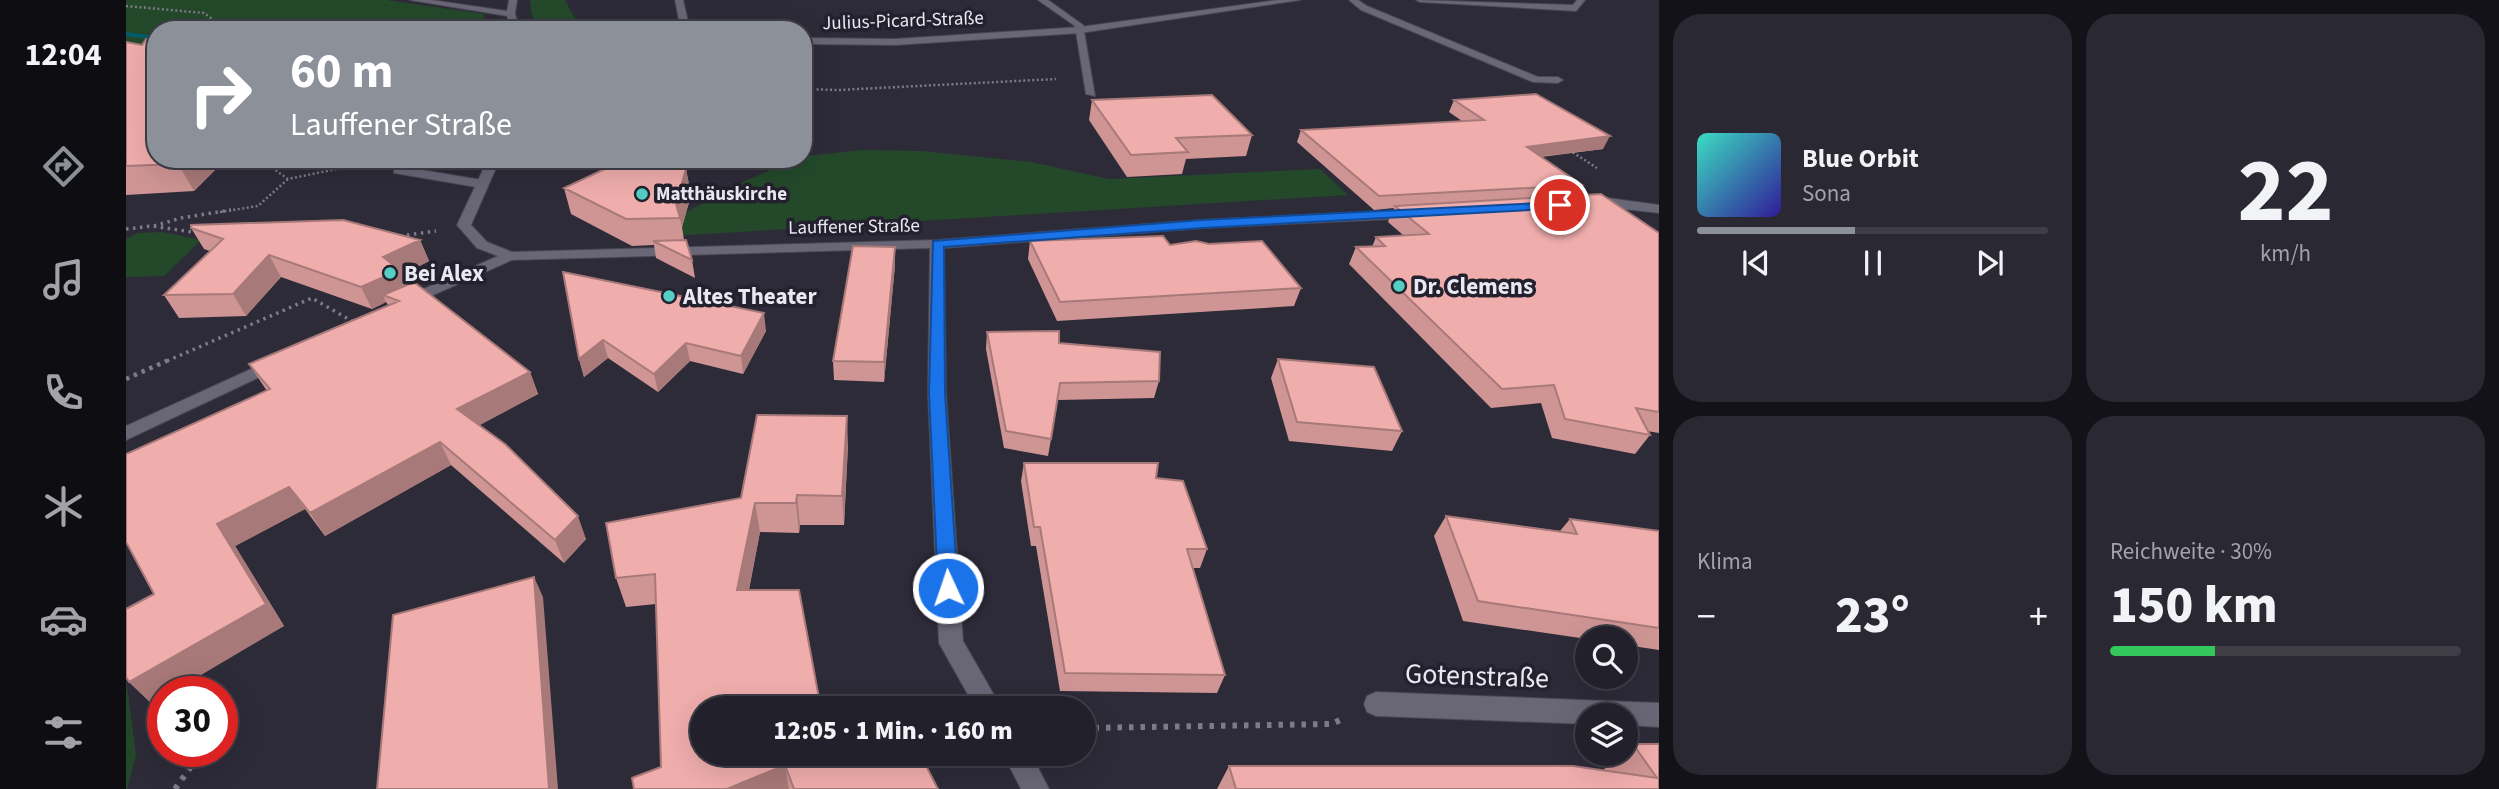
<!DOCTYPE html>
<html lang="de">
<head>
<meta charset="utf-8">
<style>
	body { margin:0; font-family:"Source Sans 3",sans-serif; background:#2a2833; color:#f1f3f6; height:100vh; display:flex; flex-direction:column; font-size:26px; white-space:nowrap }
	* { box-sizing:border-box; margin:0 }
	p { font-size:23px; color:#a2a3a9 }
	.icon { flex:none; width:38px; height:38px; fill:none; stroke:currentColor; stroke-width:2; stroke-linecap:round; stroke-linejoin:round }
	.map { position:relative; flex:1; overflow:hidden }
	.panel { display:flex; flex-direction:column; gap:14px; padding:14px; background:#131218; width:840px }
	.panel>* { flex:none }
	.guide { position:absolute; left:21px; top:21px; width:665px; height:147px; border-radius:28px; box-shadow:0 7px 28px #0002,0 0 0 2px #3f3e47; background:#8c9099; color:#fff; overflow:hidden }
	.buttons { position:absolute; left:1449px; top:626px; display:grid; gap:14px }
	.buttons a { display:grid; place-items:center; width:63px; height:63px; border-radius:50%; background:#22202b; box-shadow:0 7px 28px #0002,0 0 0 2px #3f3e47; font-size:35px }
	.speed { position:absolute; left:21px; top:676px; display:flex; gap:14px; font-size:35px; font-weight:700; text-align:center }
	.speed>* { display:grid; place-content:center; width:91px; height:91px; border-radius:50%; background:#22202b; box-shadow:0 7px 28px #0002,0 0 0 2px #3f3e47; line-height:1 }
	.speed .limit { border:10px solid #d22; background:#fff; color:#111 }
	.pin { position:absolute; display:grid; place-items:center; width:60px; height:60px; color:#fff; margin:-30px; border:4px solid #fff; border-radius:50%; box-shadow:0 2px 7px #0007 }
	.me { position:absolute; width:77px; margin:-38px; rotate:357deg; stroke-linejoin:round; filter:drop-shadow(0 0 5px #0008) }
	.turn { display:flex; align-items:center; gap:24px; height:147px; padding:0 28px; font-size:32px }
	.turn .icon { width:91px; height:91px; stroke-width:2.5 }
	.turn b { display:block; font-size:49px; line-height:60px }
	.big { font-size:52px; font-weight:800; line-height:1.1 }
	.panel .widget { flex:1; display:flex; flex-direction:column; justify-content:center; gap:10px; min-width:0; padding:0 24px; border-radius:28px; background:#2a2833 }
	.panel .dial { align-items:center; gap:0 }
	.dial b { font-size:91px; line-height:1 }
	.song { display:flex; align-items:center; gap:21px }
	.cover { width:84px; height:84px; border-radius:10px; background:linear-gradient(135deg,hsl(170 70% 55%),hsl(250 70% 35%)) }
	.played { height:7px; border-radius:4px; background:linear-gradient(90deg,#8c9099 45%,#3f3e47 45%) }
	.keys { display:flex; justify-content:space-around; direction:ltr }
	.heat { display:flex; justify-content:space-between; align-items:center; font-size:38px; direction:ltr }
	.charge { height:10px; border-radius:5px; background:linear-gradient(90deg,#34c759 30%,#3f3e47 0) }
	.panel .tiles { flex:1; display:grid; gap:14px; grid-template-columns:repeat(2,1fr) }
	.trip { position:absolute; left:564px; top:696px; width:406px; height:70px; border-radius:35px; background:#22202b; box-shadow:0 7px 28px #0002,0 0 0 2px #3f3e47; font-weight:800; line-height:70px; text-align:center }
	main { display:flex; flex:1; min-height:0 }
	.tab-bar { display:flex; flex-direction:column; width:126px; justify-content:space-around; align-items:center; background:#0e0d11; color:#a2a3a9 }
	.tab-bar .icon { width:49px; height:49px }
	.tab-bar .active { color:#8c9099 }
	.tab-bar b { font-size:32px; color:#f1f3f6 }
	.map>svg:first-child { display:block }
	.green { fill:#23492a }
	.lines { fill:none; stroke-linecap:round; stroke-linejoin:round }
	.stream { fill:#005d6d; fill-rule:evenodd }
	.lane-casing { stroke:#494652; stroke-width:2 }
	.street-casing { stroke:#494652; stroke-width:2 }
	.path-far3 { stroke:#7d7b87; stroke-width:2.5; stroke-dasharray:2 2.5; stroke-linecap:butt }
	.path-far2 { stroke:#7d7b87; stroke-width:3.5; stroke-dasharray:2.5 4.5; stroke-linecap:butt }
	.path-far1 { stroke:#7d7b87; stroke-width:4.5; stroke-dasharray:3.5 5; stroke-linecap:butt }
	.path { stroke:#7d7b87; stroke-width:6; stroke-dasharray:4.5 7; stroke-linecap:butt }
	.lane { fill:#696676; fill-rule:evenodd }
	.street { fill:#696676; fill-rule:evenodd }
	.wall { fill:#ce9594 }
	.shaded-wall { fill:#a77978 }
	.building { fill:#efadac; stroke:#a77978; stroke-width:2 }
	.route { fill:#1a73e8; stroke:#114b97; stroke-width:2 }
	.poi-dot { fill:#55cec5; stroke:#24212e; stroke-width:2.5 }
	.labels { text-anchor:middle; dominant-baseline:central; stroke-width:7; stroke-linejoin:round; paint-order:stroke }
	.far-street-label { font-size:19px; fill:#eae8f2; stroke:#24212e }
	.far-poi-label { font-size:19px; font-weight:bold; fill:#eae8f2; stroke:#24212e; text-anchor:start }
	.poi-label { font-size:23px; font-weight:bold; fill:#eae8f2; stroke:#24212e; text-anchor:start }
	.near-street-label { font-size:28px; fill:#eae8f2; stroke:#24212e }
</style>
</head>
<body>
<main>
<nav class="tab-bar">
<b>12:04</b>
<svg class="icon active" aria-label="directions" viewBox="0 0 24 24"><path d="M12 3l9 9-9 9-9-9zM9 14v-3h6M13 9l2 2-2 2"/></svg>
<svg class="icon" aria-label="music" viewBox="0 0 24 24"><path d="M9 18V5l10-2v13"/><circle cx="6" cy="18" r="3"/><circle cx="16" cy="16" r="3"/></svg>
<svg class="icon" aria-label="phone" viewBox="0 0 24 24"><path d="M5 4h4l2 5-3 2q2 4 5 5l2-3 5 2v4C11 20 4 13 5 4z"/></svg>
<svg class="icon" aria-label="climate" viewBox="0 0 24 24"><path d="M12 3v18M4 7l16 10M4 17L20 7"/></svg>
<svg class="icon" aria-label="car" viewBox="0 0 24 24"><path d="M5 17H2v-5l4-1 3-4h7l3 4 3 1v5h-3M9 17h6M6 11h13"/><circle cx="7" cy="17" r="2"/><circle cx="17" cy="17" r="2"/></svg>
<svg class="icon" aria-label="filters" viewBox="0 0 24 24"><path d="M4 7h16M4 17h16"/><circle cx="9" cy="7" r="2"/><circle cx="15" cy="17" r="2"/></svg>
</nav>
<div class="map">
<svg width="1533" height="789" viewBox="0 0 1533 789">
	<rect width="100%" height="100%" fill="#2e2b39"/>
	<!-- green -->
	<path class="green" d="M0 0H260L358 14 356 27 30 30V57L0 51Z
		M404 0H439L455 30H412L405 12Z
		M737 150 796 151 905 162 983 179 1194 169 1222 195 513 238 612 184 670 159H677L678 156Z
		M37 232 75 240 38 276 0 277V239L12 233Z
		M0 679 10 755 1 789H0Z"/>
	<g class="lines">
		<!-- stream -->
		<path class="stream" d="M0 32 30 36V40L0 36Z"/>
		<defs>
			<path id="lane" d="M912 0H922L957 25 969 96 960 94 949 26Z
				M272 166 356 180 362 184 356 188 268 173V167Z"/>
			<path id="street" d="M284 0H305L381 11 383 0H391L389 14 394 30H385L381 16Z
				M549 0H557L564 30H555Z
				M1152 0H1174L954 33 769 45 677 44V38L769 39 954 27Z
				M1223 0H1232L1241 6 1412 77H1432L1437 80 1432 83 1407 82 1235 10Z
				M1290 0 1447 5 1451 0H1459L1450 11 1294 2Z
				M362 159H374L345 225 361 242 386 252 811 240 1076 220 1289 210 1296 214 1289 218 1076 228 818 248 820 393 837 641 876 709H850L813 643 802 393 804 248 386 260 287 304H277L274 301 277 298 372 256 351 248 331 225Z
				M1482 198 1533 205V213C1521 211 1466 207 1461 203L1467 199Z
				M149 358 155 359 157 363 155 367 0 440V426Z
				M1250 692 1533 703V727L1500 725V716H1461V724L1250 716 1241 712 1238 704 1241 696Z
				M877 754H905L923 789H895Z"/>
		</defs>
		<!-- lane casing -->
		<use href="#lane" class="lane-casing"/>
		<!-- street casing -->
		<use href="#street" class="street-casing"/>
		<!-- path-far3 -->
		<path class="path-far3" d="M0 6 78 13 101 30
			M677 89 713 90 930 79
			M1443 150 1471 168
			M125 159 145 167 162 179 240 163
			M94 212 132 206 162 179"/>
		<!-- path-far2 -->
		<path class="path-far2" d="M28 226 55 218 105 210
			M0 229 26 226 73 233
			M274 236 310 231
			M41 361 186 298 231 324"/>
		<!-- path-far1 -->
		<path class="path-far1" d="M0 379 45 359"/>
		<!-- path -->
		<path class="path" d="M96 721 109 703
			M957 728 1206 724 1214 720
			M49 789 76 751"/>
		<!-- lane -->
		<use href="#lane" class="lane"/>
		<!-- street -->
		<use href="#street" class="street"/>
	</g>
	<!-- wall -->
	<path class="wall" d="M0 42 16 45 30 159H100L68 191 0 195Z
		M966 100 1126 135 1120 156 1060 159 1056 174 1001 177 963 120Z
		M1328 100 1477 149 1415 157 1456 185 1450 195 1533 233V433L1521 431 1524 435 1509 454 1426 438 1415 403 1365 408 1223 264 1230 247H1246L1250 237 1277 235 1262 222 1268 208 1248 210 1171 142 1175 130 1336 121 1323 112Z
		M560 169 565 195 556 227 558 240 566 260 569 278 530 258 528 245 506 246 445 214 438 188Z
		M65 228 294 240 303 261 276 275 280 285 404 372 412 394 353 425 460 539 438 563 325 465 199 536 179 509 109 546 158 626 37 691V698L26 704 3 682 28 594 141 391 123 364 262 305 260 302 246 309 155 277 120 316 53 318 38 295 84 251 78 249Z
		M904 241 1044 245 1175 288 1168 306 931 321 902 259Z
		M769 247V265L758 382 708 380 707 361Z
		M437 272 640 331 617 374 564 361 532 392 482 358 458 377 453 359Z
		M861 332 933 343 1033 381 1028 398 932 400 922 456 878 448 860 349Z
		M1152 359 1276 431 1266 451 1163 441 1145 378Z
		M722 445 718 525H674L673 533 634 532 623 590 576 709 812 789H508L535 767 530 604 500 607 490 578 615 498Z
		M898 463 1030 478 1081 549 1074 568H1067L1099 675 1091 693 934 691 910 546H905L895 481Z
		M1320 516 1434 531 1444 519 1533 531V650L1500 645V639H1461L1337 621 1308 536Z
		M1507 744H1533V789H1091L1103 766 1477 770 1496 754H1500V751Z"/>
	<!-- shaded-wall -->
	<path class="shaded-wall" d="M1484 136 1477 149 1394 159 1401 147Z
		M57 159H100L68 191 52 164Z
		M560 169 565 195 556 227 550 204Z
		M294 240 303 261 276 275 284 292 257 295 260 302 246 309 235 287 257 257Z
		M769 247V265L758 382V362Z
		M143 255 155 277 120 316 107 294Z
		M638 313 640 331 617 374 615 356Z
		M477 340 482 358 458 377 453 359Z
		M560 343 564 361 532 392 528 374Z
		M404 372 412 394 341 432 331 409Z
		M721 416 722 445 718 525 716 496Z
		M314 442 325 465 199 536 184 513Z
		M163 487 179 509 109 546 158 626 48 691H37V698L26 704 3 682 91 524Z
		M671 495 674 525 673 533 670 503Z
		M629 503 634 532 617 619 611 590Z
		M452 516 460 539 438 563 429 540Z
		M408 577 417 597 432 789H423Z
		M659 765 663 789H601Z"/>
	<!-- building -->
	<path class="building" d="M323 24 324 30H214Z
		M528 25 531 30H484Z
		M20 39H30V159H57L52 164 0 166V42L16 45Z
		M1410 94 1484 136 1401 147 1456 185 1253 196 1175 130 1358 120 1328 100Z
		M1086 95 1126 135 1050 138 1062 152 1005 155 966 100Z
		M500 159H533L560 169 550 204 554 218 500 219 438 188Z
		M1475 194 1533 233V412L1510 408 1524 435 1439 419 1428 385 1376 389 1230 247 1259 246 1250 237 1303 234 1269 206Z
		M217 220 294 240 257 257 274 270 235 287 143 255 107 294 38 295 97 239 65 228V225Z
		M1037 236 1044 245 1070 241 1083 244 1136 241 1175 288 934 302 904 241Z
		M560 240 566 260 527 241Z
		M727 246 769 247 758 362 707 361Z
		M437 272 638 313 615 356 560 343 528 374 477 340 453 359Z
		M288 282 404 372 331 409 379 444 452 516 429 540 314 442 184 513 163 487 91 524 140 604 3 682 0 677V609L28 594 0 542V454L144 389 123 364 273 301 257 295Z
		M933 331V343L1034 352 1033 381 934 383 925 439 880 431 861 332Z
		M1152 359 1248 367 1276 431 1171 422Z
		M631 415 721 416 716 496 671 495 670 503H629L611 590H673L695 709H576V754H794L812 789H668L659 765 601 789H508L506 778 535 767 529 574 490 578 480 523 615 498Z
		M898 463H1032L1030 478 1057 481 1081 549H1061L1099 675 939 673 914 527H908Z
		M1320 516 1451 534 1444 519 1533 531V628L1352 601Z
		M408 577 423 789H251L267 615Z
		M1507 744H1533V789H1110L1103 766H1447L1531 778Z"/>
	<!-- route -->
	<path class="route" d="M1434 202 1439 203V208L1076 228 818 247 819 393 832 588 829 594 822 596 815 594 812 588 803 393 807 241 1076 220Z"/>
	<!-- markers -->
	<g class="poi-dot">
		<circle cx="516" cy="194" r="7"/>
		<circle cx="264" cy="273" r="7"/>
		<circle cx="1273" cy="286" r="7"/>
		<circle cx="543" cy="296" r="7"/>
	</g>
	<g class="labels">
		<!-- far-street labels -->
		<g class="far-street-label">
			<text transform="translate(777 21) rotate(-2)">Julius-Picard-Straße</text>
			<text transform="translate(728 227) rotate(-1)">Lauffener Straße</text>
		</g>
		<!-- far-poi labels -->
		<g class="far-poi-label">
			<text x="530" y="194">Matthäuskirche</text>
		</g>
		<!-- poi labels -->
		<g class="poi-label">
			<text x="278" y="273">Bei Alex</text>
			<text x="1287" y="286">Dr. Clemens</text>
			<text x="557" y="296">Altes Theater</text>
		</g>
		<!-- near-street labels -->
		<g class="near-street-label">
			<text transform="translate(1351 676) rotate(2)">Gotenstraße</text>
		</g>
	</g>
</svg>
<div class="buttons">
<a><svg class="icon" aria-label="search" viewBox="0 0 24 24"><circle cx="10" cy="10" r="6"/><path d="M15 15l6 6"/></svg></a>
<a><svg class="icon" aria-label="layers" viewBox="0 0 24 24"><path d="M12 4l9 5-9 5-9-5zM3 14l9 5 9-5"/></svg></a>
</div>
<div class="speed"><div class="limit">30</div></div>
<div class="pin" style="left:1434px;top:205px;background:#d93025"><svg class="icon" aria-label="arrive" viewBox="0 0 24 24"><path d="M6 21V4h12l-3 4 3 4H6"/></svg></div>
<svg class="me" style="left:822px;top:588px" viewBox="-20 -20 40 40"><circle r="17" fill="#1a73e8" stroke="#fff" stroke-width="3"/><path d="M0-11L8 9 0 5-8 9z" fill="#fff"/></svg>
<div class="trip">12:05 · 1 Min. · 160 m</div>
<div class="guide">
<div class="turn"><svg class="icon" aria-label="right" viewBox="0 0 24 24"><path d="M7 20v-9h11M14 6l5 5-5 5"/></svg><div><b>60 m</b>Lauffener Straße</div></div>
</div>
</div>
<section class="panel">
<div class="tiles">
<div class="widget">
<div class="song"><i class="cover"></i><div><b>Blue Orbit</b><p>Sona</p></div></div>
<div class="played"></div>
<div class="keys"><svg class="icon" aria-label="previous" viewBox="0 0 24 24"><path d="M18 5L8 12l10 7zM5 5v14"/></svg><svg class="icon" aria-label="pause" viewBox="0 0 24 24"><path d="M8 5v14M16 5v14"/></svg><svg class="icon" aria-label="next" viewBox="0 0 24 24"><path d="M6 5l10 7-10 7zM19 5v14"/></svg></div>
</div>
<div class="widget dial"><b>22</b><p>km/h</p></div>
<div class="widget"><p>Klima</p>
<div class="heat"><a>−</a><b class="big">23°</b><a>+</a></div>
</div>
<div class="widget"><p>Reichweite · 30%</p><b class="big">150 km</b><div class="charge"></div></div>
</div>
</section>
</main>
</body>
</html>
